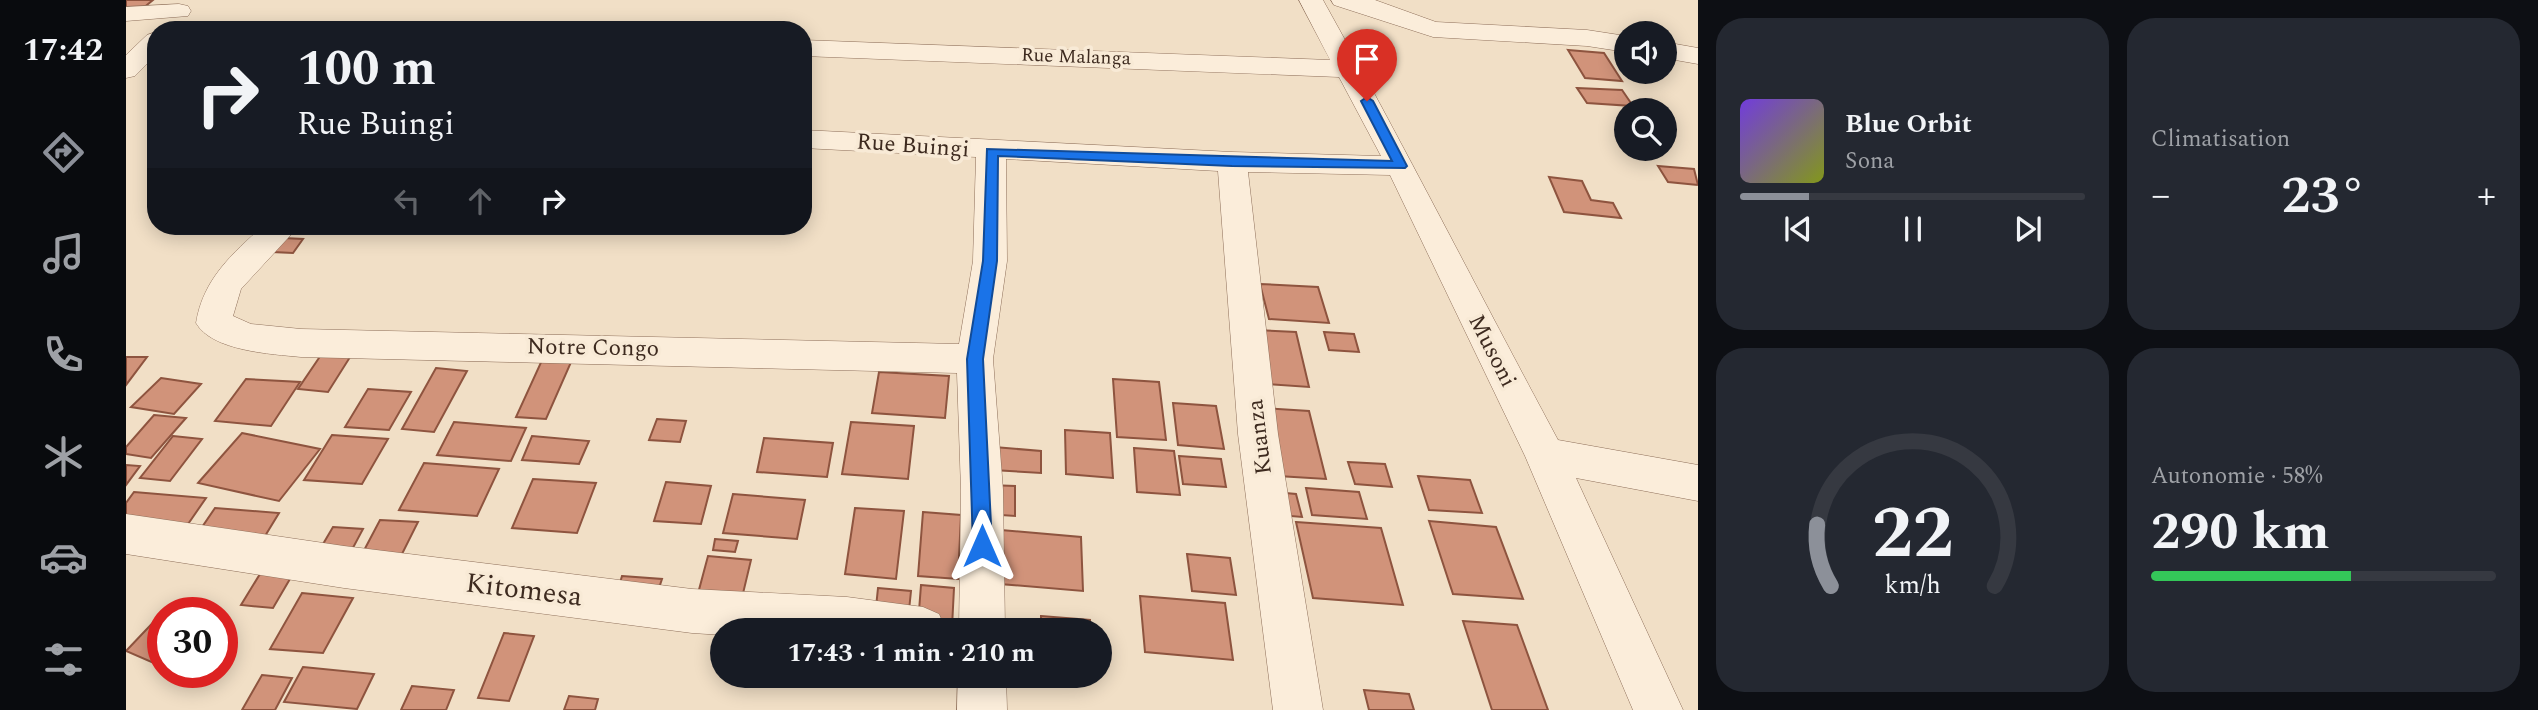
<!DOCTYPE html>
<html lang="fr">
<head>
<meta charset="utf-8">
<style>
	body { margin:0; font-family:Spectral,serif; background:#242831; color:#f1f3f6; height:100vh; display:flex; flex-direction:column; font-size:26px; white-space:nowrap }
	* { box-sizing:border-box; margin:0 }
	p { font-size:23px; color:#9ea1a6 }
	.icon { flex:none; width:38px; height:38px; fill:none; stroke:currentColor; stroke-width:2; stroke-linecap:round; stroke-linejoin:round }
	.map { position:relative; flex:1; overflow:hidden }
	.drawer { display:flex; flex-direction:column; gap:18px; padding:18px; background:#0d0f14; width:840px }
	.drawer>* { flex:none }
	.banner { position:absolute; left:21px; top:21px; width:665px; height:214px; border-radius:28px; box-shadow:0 4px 18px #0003; background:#171b24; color:#f1f3f6; overflow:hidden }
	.buttons { position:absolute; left:1488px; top:21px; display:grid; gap:14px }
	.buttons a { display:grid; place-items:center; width:63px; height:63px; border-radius:50%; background:#171b24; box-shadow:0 4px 18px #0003; font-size:35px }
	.speed { position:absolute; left:21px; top:597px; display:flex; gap:14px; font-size:35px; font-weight:700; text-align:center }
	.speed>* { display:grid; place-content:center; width:91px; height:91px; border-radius:50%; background:#171b24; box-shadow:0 4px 18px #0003; line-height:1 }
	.speed .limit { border:10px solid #d22; background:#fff; color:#111 }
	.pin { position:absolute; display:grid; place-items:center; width:60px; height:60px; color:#fff; margin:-72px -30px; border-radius:50% 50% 50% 0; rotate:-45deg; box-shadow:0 0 7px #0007 }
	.pin .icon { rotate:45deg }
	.me { position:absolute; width:77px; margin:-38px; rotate:0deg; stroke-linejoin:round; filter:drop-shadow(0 0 5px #0008) }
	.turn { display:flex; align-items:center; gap:24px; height:147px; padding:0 35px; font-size:32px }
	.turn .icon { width:91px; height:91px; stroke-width:2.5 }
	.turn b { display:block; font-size:49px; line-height:60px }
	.lanes { display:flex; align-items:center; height:66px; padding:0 35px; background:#0003; justify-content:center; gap:35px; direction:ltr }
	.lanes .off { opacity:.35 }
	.big { font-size:52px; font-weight:700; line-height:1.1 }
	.drawer .card { flex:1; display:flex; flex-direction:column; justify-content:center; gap:10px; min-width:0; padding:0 24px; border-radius:28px; background:#242831 }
	.drawer .dial { align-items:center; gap:0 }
	.dial svg { height:182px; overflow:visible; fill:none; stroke:#363941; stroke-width:7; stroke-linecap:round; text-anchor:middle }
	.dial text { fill:#f1f3f6; stroke:none }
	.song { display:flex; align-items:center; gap:21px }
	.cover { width:84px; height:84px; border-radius:10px; background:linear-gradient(135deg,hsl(260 70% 55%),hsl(70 70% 35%)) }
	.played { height:7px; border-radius:4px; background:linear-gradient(90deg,#8c9099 20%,#363941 20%) }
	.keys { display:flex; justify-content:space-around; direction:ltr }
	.heat { display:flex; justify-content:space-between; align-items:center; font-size:38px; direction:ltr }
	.charge { height:10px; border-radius:5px; background:linear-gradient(90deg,#34c759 58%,#363941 0) }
	.drawer .tiles { flex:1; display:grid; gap:18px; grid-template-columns:repeat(2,1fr) }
	.trip { position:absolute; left:584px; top:618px; width:402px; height:70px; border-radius:35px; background:#171b24; box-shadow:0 4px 18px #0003; font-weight:700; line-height:70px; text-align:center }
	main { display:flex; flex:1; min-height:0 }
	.tab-bar { display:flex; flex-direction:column; width:126px; justify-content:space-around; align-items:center; background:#090b0e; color:#9ea1a6 }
	.tab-bar .icon { width:49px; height:49px }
	.tab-bar .current { color:#8c9099 }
	.tab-bar b { font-size:32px; color:#f1f3f6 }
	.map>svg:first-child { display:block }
	.building { fill:#d1937a; stroke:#8e543f; stroke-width:2 }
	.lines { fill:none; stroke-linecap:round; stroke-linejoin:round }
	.street-casing { stroke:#8e6f5a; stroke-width:1 }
	.street { fill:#fbedda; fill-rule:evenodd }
	.route { fill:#1a73e8; stroke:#114b97; stroke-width:2 }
	.labels { text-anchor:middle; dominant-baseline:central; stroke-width:7; stroke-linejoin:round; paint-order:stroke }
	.far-street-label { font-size:19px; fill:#3d2a1f; stroke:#f8ead6 }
	.street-label { font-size:23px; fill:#3d2a1f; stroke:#f8ead6 }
	.near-street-label { font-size:28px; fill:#3d2a1f; stroke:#f8ead6 }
</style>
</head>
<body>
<main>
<nav class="tab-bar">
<b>17:42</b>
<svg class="icon current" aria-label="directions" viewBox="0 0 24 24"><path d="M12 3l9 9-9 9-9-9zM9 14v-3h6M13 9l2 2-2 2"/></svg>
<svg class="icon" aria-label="music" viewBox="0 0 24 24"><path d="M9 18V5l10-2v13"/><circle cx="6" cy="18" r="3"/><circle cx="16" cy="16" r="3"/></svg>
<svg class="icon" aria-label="phone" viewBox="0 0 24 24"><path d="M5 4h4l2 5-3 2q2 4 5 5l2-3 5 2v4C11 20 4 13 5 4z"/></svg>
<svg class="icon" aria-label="climate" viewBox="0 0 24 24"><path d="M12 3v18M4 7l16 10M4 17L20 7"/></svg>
<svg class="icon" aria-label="car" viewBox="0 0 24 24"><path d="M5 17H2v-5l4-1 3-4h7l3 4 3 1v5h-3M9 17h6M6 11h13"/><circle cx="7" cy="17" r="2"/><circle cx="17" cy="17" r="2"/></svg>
<svg class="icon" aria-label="filters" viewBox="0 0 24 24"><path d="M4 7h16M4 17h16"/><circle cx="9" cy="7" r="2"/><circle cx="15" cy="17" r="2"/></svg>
</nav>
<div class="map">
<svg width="1572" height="710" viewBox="0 0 1572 710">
	<rect width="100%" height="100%" fill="#f1dfc6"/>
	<!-- building -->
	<path class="building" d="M0 0H27L16 9 0 8Z
		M106 23 265 26 262 30H98Z
		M1442 50 1478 53 1496 81 1459 78Z
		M1451 88 1496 90 1507 106 1461 103Z
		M1532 166 1568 169 1572 185 1542 182Z
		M1423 177 1456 181 1465 200 1487 203 1495 218 1438 212Z
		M157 238 177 239 167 253 147 252Z
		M1134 284 1192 287 1203 323 1143 319Z
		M1129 330 1170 332 1183 387 1141 384Z
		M1198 332 1228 334 1233 352 1203 350Z
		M197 352 226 354 202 392 172 389Z
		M0 357H21L0 385Z
		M417 358 446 360 420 419 390 417Z
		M310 368 341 371 308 432 276 429Z
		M753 372 823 376 819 418 746 413Z
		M35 378 75 384 48 414 5 407Z
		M120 379 174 382 145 426 89 421Z
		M987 379 1033 382 1040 440 991 437Z
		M242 389 285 392 263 430 219 427Z
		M1047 403 1090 406 1098 449 1052 445Z
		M1138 408 1183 411 1200 479 1152 476Z
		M28 415 60 418 25 458 0 454V447Z
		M531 419 560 421 554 442 523 440Z
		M328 422 400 428 385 461 311 455Z
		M725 422 788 426 782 479 716 474Z
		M939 430 984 433 987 478 940 474Z
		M116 433 194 449 153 501 72 483Z
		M206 435 262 439 236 484 178 480Z
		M47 436 76 439 44 481 14 478Z
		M406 436 463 441 453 464 396 460Z
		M638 438 707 443 701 477 631 472Z
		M868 447 915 451V473L867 470Z
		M1008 448 1048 451 1054 495 1011 492Z
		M1053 456 1095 459 1100 487 1057 484Z
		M1222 462 1259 464 1266 487 1229 484Z
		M298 463 373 469 351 516 273 510Z
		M0 465 14 466 0 485Z
		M1292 476 1344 480 1356 513 1303 510Z
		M407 479 470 483 451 533 386 528Z
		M540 482 585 486 575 524 528 521Z
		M862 485 889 486V516L861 514Z
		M1180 488 1233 492 1241 519 1186 515Z
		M8 492 80 498 60 527 0 522V503Z
		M1148 492 1170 494 1176 517 1153 515Z
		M607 494 679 500 671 539 597 533Z
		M89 508 153 513 136 541 70 536Z
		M729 508 778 511 770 579 719 574Z
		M797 512 835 515 832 579 792 576Z
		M254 520 292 522 272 562 234 558Z
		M1303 521 1370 527 1397 599 1327 594Z
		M1170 522 1255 528 1277 605 1187 598Z
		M207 527 237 529 221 559 190 556Z
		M875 530 955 537 957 591 874 584Z
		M589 539 612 541 609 552 587 550Z
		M1061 554 1104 558 1110 595 1066 591Z
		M582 556 625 560 614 606 570 601Z
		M137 569 168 572 147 608 115 605Z
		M496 576 536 579 530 597 491 593Z
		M795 585 828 588 826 627 792 624Z
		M752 588 785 591 782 620 749 617Z
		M176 593 227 598 197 653 144 649Z
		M1014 596 1099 603 1107 660 1019 652Z
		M37 612H38L37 667 0 651Z
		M915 616 964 620V630H915Z
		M1337 621 1391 625 1422 710H1366Z
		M378 633 408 636 383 701 352 698Z
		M177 667 248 674 231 709 158 702Z
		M136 675 166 678 149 710H116Z
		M286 686 328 690 320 710H275Z
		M1238 690 1283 694 1288 710H1243Z
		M443 696 472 699 469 710H438Z"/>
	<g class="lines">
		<defs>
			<path id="street" d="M1173 0H1197C1278 145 1353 293 1432 440L1572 465V501L1450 478 1557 710H1507L1399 456 1264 175 1122 172 1152 434 1197 710H1147L1112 434 1092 171 880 159 881 261 867 359 877 490 879 630H833L835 490 831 373 175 357C145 354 86 351 70 323 77 279 106 254 137 226H173L115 289 107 316 125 324 175 329 833 344 847 261 850 157 677 148V130L1106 152 1255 156 1213 77 677 56V40L1204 60Z
				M1205 0H1249L1310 22 1461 30 1500 36V52L1461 46 1307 37 1208 5Z
				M53 4 62 6 65 11 62 16 0 21V7Z
				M30 32V55L9 76 0 78V55L21 35Z
				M1538 42 1572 48V64L1538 58Z
				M0 514 218 546 566 589 721 597 797 607 813 614 820 630H597V635L566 633 218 588 0 554Z
				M832 676H880L881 710H831Z"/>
		</defs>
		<!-- street casing -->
		<use href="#street" class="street-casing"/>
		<!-- street -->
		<use href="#street" class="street"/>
	</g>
	<!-- route -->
	<path class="route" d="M1241 97 1247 101 1281 166 1279 168 1106 166 872 156 871 261 857 359 866 546 863 552 856 555 849 552 847 546 841 359 857 261 861 149 1266 161 1235 101Z"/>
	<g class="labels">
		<!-- far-street labels -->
		<g class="far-street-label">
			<text transform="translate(950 57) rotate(2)">Rue Malanga</text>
		</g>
		<!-- street labels -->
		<g class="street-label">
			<text transform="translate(787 146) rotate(4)">Rue Buingi</text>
			<text transform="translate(467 348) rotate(1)">Notre Congo</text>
			<text transform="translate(1366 351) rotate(63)">Musoni</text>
			<text transform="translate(1134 437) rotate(-97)">Kuanza</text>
		</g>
		<!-- near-street labels -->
		<g class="near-street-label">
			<text transform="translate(398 590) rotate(7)">Kitomesa</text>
		</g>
	</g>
</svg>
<div class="buttons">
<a><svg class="icon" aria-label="sound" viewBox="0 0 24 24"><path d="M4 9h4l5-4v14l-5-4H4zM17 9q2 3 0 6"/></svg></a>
<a><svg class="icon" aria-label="search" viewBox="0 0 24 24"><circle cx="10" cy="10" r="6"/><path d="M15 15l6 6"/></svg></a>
</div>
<div class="speed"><div class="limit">30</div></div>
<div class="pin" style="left:1241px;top:101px;background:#d93025"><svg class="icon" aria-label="arrive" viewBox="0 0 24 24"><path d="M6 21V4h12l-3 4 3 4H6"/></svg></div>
<svg class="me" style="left:856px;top:546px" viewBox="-20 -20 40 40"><path d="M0-17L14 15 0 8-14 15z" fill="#1a73e8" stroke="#fff" stroke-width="4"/></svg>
<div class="trip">17:43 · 1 min · 210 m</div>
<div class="banner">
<div class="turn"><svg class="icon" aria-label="right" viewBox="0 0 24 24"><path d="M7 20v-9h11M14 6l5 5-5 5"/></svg><div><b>100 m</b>Rue Buingi</div></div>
<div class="lanes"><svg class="icon off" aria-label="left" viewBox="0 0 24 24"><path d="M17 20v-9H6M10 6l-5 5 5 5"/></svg><svg class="icon off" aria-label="ahead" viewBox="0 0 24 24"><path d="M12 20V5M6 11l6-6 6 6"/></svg><svg class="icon" aria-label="right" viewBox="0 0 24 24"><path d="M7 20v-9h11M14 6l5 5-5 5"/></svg></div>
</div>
</div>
<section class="drawer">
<div class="tiles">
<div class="card">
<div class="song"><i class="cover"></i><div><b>Blue Orbit</b><p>Sona</p></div></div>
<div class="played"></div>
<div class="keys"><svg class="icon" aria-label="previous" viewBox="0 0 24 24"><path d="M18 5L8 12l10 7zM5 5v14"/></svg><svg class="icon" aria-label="pause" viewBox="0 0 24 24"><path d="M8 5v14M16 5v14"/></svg><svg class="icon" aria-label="next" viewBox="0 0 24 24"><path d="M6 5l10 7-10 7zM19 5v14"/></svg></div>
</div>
<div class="card"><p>Climatisation</p>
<div class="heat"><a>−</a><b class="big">23°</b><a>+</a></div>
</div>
<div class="card dial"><svg viewBox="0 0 100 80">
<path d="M14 69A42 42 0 1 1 86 69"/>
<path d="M14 69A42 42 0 0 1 8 42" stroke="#8c9099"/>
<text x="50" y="56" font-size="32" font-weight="700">22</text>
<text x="50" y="72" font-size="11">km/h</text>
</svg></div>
<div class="card"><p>Autonomie · 58%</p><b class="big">290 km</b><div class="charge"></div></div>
</div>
</section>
</main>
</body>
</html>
